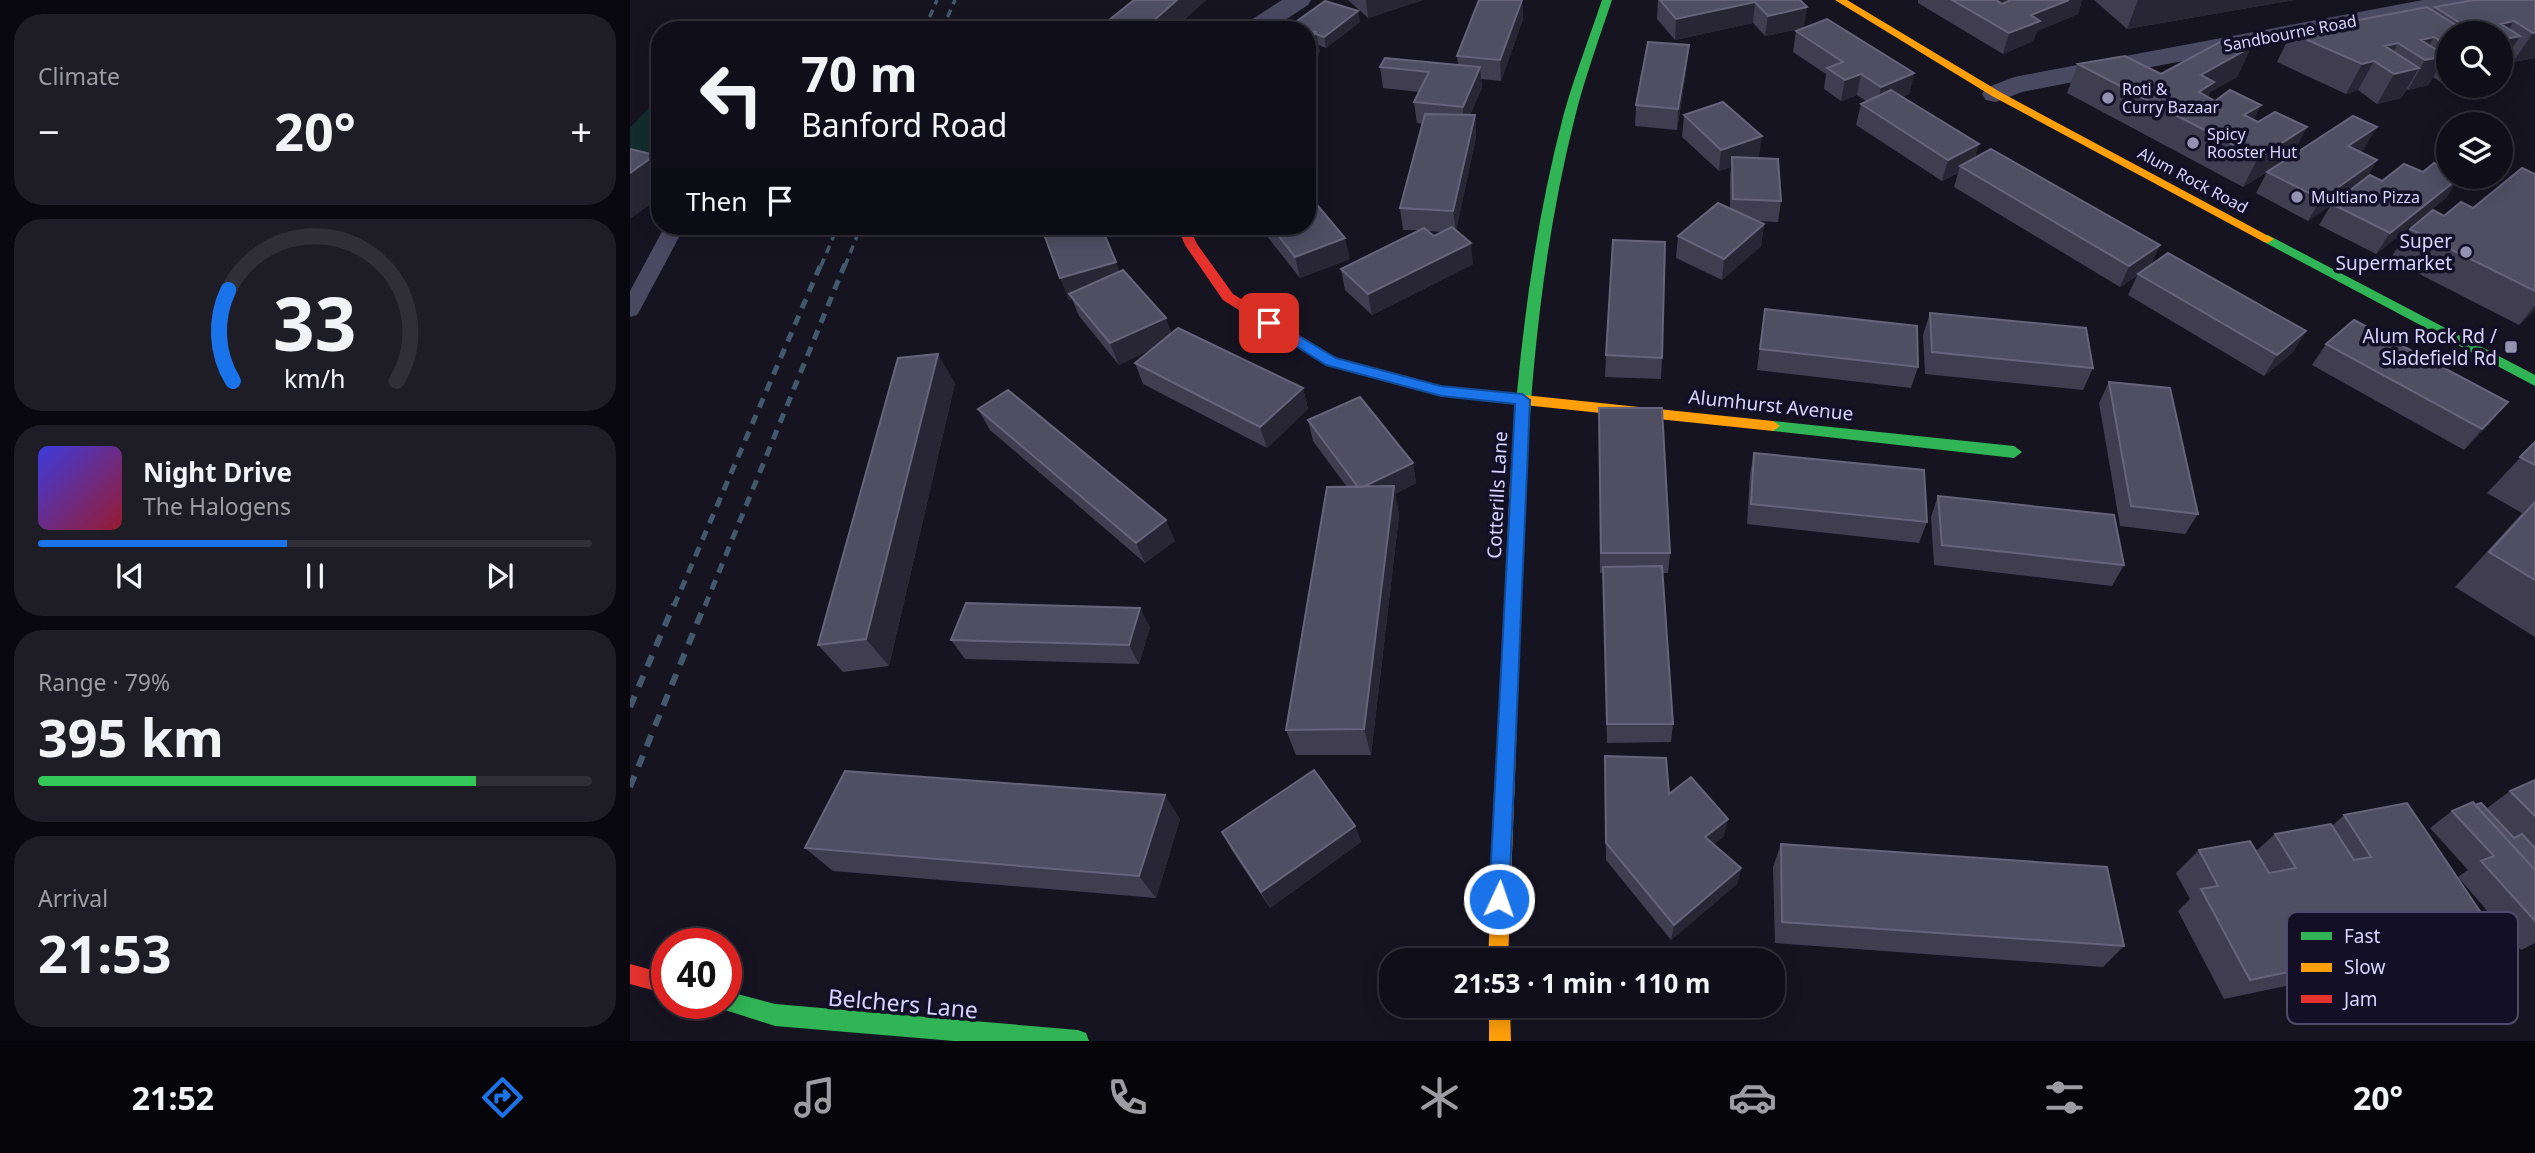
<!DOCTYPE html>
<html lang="en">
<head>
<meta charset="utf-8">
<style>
	body { margin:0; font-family:"Noto Sans",sans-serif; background:#1e1d26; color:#f1f3f6; height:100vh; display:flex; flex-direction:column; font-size:26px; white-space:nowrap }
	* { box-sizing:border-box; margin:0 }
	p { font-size:23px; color:#9c9ca2 }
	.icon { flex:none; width:38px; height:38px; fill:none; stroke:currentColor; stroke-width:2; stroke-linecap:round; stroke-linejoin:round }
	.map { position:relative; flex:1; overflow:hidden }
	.details { display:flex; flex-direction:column; gap:14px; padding:14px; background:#09080e; width:630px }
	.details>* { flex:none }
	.hud { position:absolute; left:21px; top:21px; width:665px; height:214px; border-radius:28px; box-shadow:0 4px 18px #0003,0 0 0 2px #302f38; background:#100f19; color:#f1f3f6; overflow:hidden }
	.fabs { position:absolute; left:1806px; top:21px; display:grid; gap:14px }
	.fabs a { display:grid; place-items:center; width:77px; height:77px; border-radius:50%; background:#100f19; box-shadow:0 4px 18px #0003,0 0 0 2px #302f38; font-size:35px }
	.speed { position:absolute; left:21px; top:928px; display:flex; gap:14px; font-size:35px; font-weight:700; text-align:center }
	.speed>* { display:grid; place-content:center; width:91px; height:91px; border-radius:50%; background:#100f19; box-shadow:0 4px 18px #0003,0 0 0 2px #302f38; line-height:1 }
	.speed .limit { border:10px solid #d22; background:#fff; color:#111 }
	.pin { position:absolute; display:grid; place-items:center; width:60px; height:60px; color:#fff; margin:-30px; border-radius:14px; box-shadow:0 4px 10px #0006 }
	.me { position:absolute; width:77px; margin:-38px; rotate:3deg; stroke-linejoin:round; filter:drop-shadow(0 0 5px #0008) }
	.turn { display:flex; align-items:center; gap:24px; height:147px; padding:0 35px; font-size:32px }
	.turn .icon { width:91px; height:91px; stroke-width:2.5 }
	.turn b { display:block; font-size:49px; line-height:60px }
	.then { display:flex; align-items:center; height:66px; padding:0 35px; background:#0003; gap:14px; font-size:26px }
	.big { font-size:52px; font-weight:700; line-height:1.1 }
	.details .card { flex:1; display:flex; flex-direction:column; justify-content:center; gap:10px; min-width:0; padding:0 24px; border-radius:28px; background:#1e1d26 }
	.details .dial { align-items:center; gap:0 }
	.dial svg { height:182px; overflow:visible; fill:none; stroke:#302f38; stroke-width:7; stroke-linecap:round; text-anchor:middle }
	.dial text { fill:#f1f3f6; stroke:none }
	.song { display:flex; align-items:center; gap:21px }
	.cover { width:84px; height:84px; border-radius:10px; background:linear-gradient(135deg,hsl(240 70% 55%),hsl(350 70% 35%)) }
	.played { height:7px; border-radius:4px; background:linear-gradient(90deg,#1a73e8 45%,#302f38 45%) }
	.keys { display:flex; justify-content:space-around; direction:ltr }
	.heat { display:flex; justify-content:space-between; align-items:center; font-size:38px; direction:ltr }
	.charge { height:10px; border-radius:5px; background:linear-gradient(90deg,#34c759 79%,#302f38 0) }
	.trip { position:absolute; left:749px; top:948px; width:406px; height:70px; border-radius:28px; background:#100f19; box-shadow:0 4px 18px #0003,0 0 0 2px #302f38; font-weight:700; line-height:70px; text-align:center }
	.menu { display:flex; height:112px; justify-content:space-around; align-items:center; background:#06060a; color:#9c9ca2 }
	.menu .icon { width:49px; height:49px }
	.menu .current { color:#1a73e8 }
	.menu b { font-size:32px; color:#f1f3f6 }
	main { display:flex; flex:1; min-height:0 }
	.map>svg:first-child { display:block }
	.green { fill:#132c2d }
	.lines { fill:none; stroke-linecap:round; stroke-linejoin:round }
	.lane { fill:#4a4962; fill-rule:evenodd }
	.street { fill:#4a4962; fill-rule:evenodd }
	.fast { fill:#30b455; fill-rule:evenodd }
	.slow { fill:#ff9f0a; fill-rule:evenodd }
	.jam { fill:#e5322d; fill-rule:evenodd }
	.rail-far2 { stroke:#43596b; stroke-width:3.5; stroke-dasharray:8 6; stroke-linecap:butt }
	.rail-far1 { stroke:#43596b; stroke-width:5; stroke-dasharray:10 8; stroke-linecap:butt }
	.rail { stroke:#43596b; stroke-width:6; stroke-dasharray:12 10; stroke-linecap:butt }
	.wall { fill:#403d50; fill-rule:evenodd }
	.shaded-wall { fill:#282635 }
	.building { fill:#504e63; stroke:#66637b; stroke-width:2 }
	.route { fill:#1a73e8; stroke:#114b97; stroke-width:2 }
	.poi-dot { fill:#9591b1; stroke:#130f26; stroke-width:2.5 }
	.labels { text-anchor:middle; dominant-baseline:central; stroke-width:7; stroke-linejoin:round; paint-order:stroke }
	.far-street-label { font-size:16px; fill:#d9d4ff; stroke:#130f26 }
	.far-poi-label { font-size:16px; fill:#d9d4ff; stroke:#130f26; text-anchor:start }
	.poi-label { font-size:19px; fill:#d9d4ff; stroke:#130f26; text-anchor:end }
	.street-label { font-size:19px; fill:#d9d4ff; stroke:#130f26 }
	.near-street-label { font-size:23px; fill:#d9d4ff; stroke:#130f26 }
	.key { fill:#130f26; stroke:#4e4a67; stroke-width:2 }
	.key-label { font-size:19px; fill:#d9d4ff }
</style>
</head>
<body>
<main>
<section class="details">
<div class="card"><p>Climate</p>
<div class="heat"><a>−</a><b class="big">20°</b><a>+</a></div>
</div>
<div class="card dial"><svg viewBox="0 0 100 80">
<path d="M14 69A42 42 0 1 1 86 69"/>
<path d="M14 69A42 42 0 0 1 12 29" stroke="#1a73e8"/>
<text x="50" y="56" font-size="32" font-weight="700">33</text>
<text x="50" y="72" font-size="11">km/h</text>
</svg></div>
<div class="card">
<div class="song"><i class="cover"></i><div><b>Night Drive</b><p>The Halogens</p></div></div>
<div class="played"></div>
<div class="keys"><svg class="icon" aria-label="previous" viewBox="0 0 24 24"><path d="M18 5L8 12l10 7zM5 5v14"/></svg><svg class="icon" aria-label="pause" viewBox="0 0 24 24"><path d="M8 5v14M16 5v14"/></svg><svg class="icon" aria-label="next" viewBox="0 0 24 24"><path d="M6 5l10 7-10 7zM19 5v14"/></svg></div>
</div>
<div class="card"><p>Range · 79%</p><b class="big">395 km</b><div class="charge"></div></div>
<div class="card"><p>Arrival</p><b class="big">21:53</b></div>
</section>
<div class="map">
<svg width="1905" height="1041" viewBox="0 0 1905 1041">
	<rect width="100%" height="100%" fill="#161421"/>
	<!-- green -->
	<path class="green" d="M30 96V159L0 158V128Z"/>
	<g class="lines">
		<!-- lane -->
		<path class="lane" d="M35 226H55L10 310 7 315 0 317V291Z"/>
		<!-- street -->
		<path class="street" d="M652 0H681L678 5 640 30H609L613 25Z
			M1793 0H1845L1842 5 1833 7 1392 92 1366 102 1356 100 1352 94 1356 88 1384 77Z"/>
		<!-- fast -->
		<path class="fast" d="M972 0H982C969 39 955 77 945 117 915 236 902 358 896 481L888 487 880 481C888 358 902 236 933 117 944 77 959 39 972 0Z
			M1638 235 1905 375V386L1634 242 1632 239Z
			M1143 421 1384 446 1392 452 1384 458 1143 431 1136 426Z
			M96 991 145 1004 448 1030 456 1033 459 1041H324L145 1026 89 1008 86 1003H96Z"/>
		<!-- slow -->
		<path class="slow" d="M1205 0H1217L1370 92 1644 239 1638 243 1634 242 1362 96Z
			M837 389 1143 421 1150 426 1143 431 837 399 830 394Z
			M888 475 896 481 878 961H858L880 481Z
			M859 1006H880L881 1041H859Z"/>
		<!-- jam -->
		<path class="jam" d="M547 226H559L567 244 603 294 706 358 811 386 837 389 844 394 837 399 811 396 696 365 593 300 555 245Z
			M0 964 37 974V994L0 984Z"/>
		<!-- rail-far2 -->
		<path class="rail-far2" d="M294 30 307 0
			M312 30 325 0
			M191 266 208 226
			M215 266 231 226"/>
		<!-- rail-far1 -->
		<path class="rail-far1" d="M44 606 191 264
			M75 606 215 264"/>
		<!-- rail -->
		<path class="rail" d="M0 707 44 604
			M0 787 75 604"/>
	</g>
	<!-- wall -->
	<path class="wall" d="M504 0H576L543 30H475L473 25Z
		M718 0H793L738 18Z
		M849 0H892L893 19 871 81 851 79 852 88 840 115H845L846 137 826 230 843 264 742 315 715 290 711 269 789 230H773L770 208 793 124 787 123 784 102 789 92 753 88 750 67 828 65 827 56ZM798 231 814 232 804 236Z
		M1028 0H1170L1174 28 1135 36 1123 23 1045 40 1027 19Z
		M1288 0H1452L1448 14 1407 31 1403 41 1373 54 1288 3Z
		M1464 0H1664L1497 29Z
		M1905 0V58L1883 62 1876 58 1871 65V33H1818V86H1852L1847 93 1833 97 1803 77 1798 85 1778 90 1777 89 1771 98 1747 104 1728 90 1716 94 1647 62 1661 33 1803 11 1805 7Z
		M730 22 696 48 688 45 690 52 640 30 661 29 660 26Z
		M1166 31 1284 73 1279 94 1272 97 1346 157 1530 245 1521 264 1676 331 1663 352 1634 376 1498 295 1507 276 1490 287 1324 187 1328 173 1312 181 1226 125 1231 104 1236 101 1227 95 1211 101 1194 89 1196 74 1163 52Z
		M1621 47 1607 77 1580 92 1578 97 1628 122 1677 127 1661 156 1734 149 1729 152 1747 160 1737 177 1817 197 1746 254 1689 225 1701 205 1678 221 1626 193 1637 172 1613 187 1437 93 1448 64 1531 74Z
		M1057 66 1047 130 1005 126 1006 105Z
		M1054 115 1129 157 1125 158 1151 201 1148 222 1127 221 1134 224 1131 246 1092 280 1046 258 1048 236 1100 209V178L1101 167 1089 171 1052 137Z
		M1905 174V310L1889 325 1760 259 1780 229 1814 216 1843 208Z
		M411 226 490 272 541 333 673 388 678 409 637 448 513 384 505 363 521 349 489 365 449 316 442 299 439 300Z
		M629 226H677L720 259 670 278Z
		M1135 309 1288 367 1281 388 1127 370Z
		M1300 313 1463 368 1453 390 1295 374 1293 335Z
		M1696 344 1860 423 1834 450 1682 365Z
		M976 355 1032 358 1031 379 975 377Z
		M1479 382 1568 514 1555 534 1490 526 1469 403Z
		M325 383 259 666 213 672 188 645Z
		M969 408 1040 553 1038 573H1033L1043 724 1041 742 977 743 973 573H970Z
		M348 409 545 541 515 563 360 430Z
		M678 420 783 463 786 483 765 494 769 515 741 755H666L656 730 717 487 683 441Z
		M1905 442V637L1825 587 1892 513 1857 493Z
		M1124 453 1297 522 1289 543 1117 524 1120 474Z
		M1308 496 1494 565 1482 586 1304 565 1301 517Z
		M520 627 509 664 335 659 321 640Z
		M975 756 1039 794 1094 836 1084 844 1111 868 1107 884 1041 940 976 860Z
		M1905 780V943L1891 950 1828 877 1838 870 1800 828 1822 811 1884 838 1857 808 1880 791Z
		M1714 815 1862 929 1828 950 1594 999 1548 911 1560 899 1546 873 1569 850 1626 851 1645 834 1702 826Z
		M550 819 526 898 203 871 175 848Z
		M725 826 731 842 640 908 601 849 592 832Z
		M1151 844 1494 946 1473 967 1145 943 1143 867Z"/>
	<!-- shaded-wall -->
	<path class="shaded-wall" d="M547 0H576L543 30H513Z
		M736 0H793L738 18Z
		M892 0 893 19 871 81 870 60Z
		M1360 0H1380L1378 9Z
		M1439 0H1452L1448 14 1407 31 1403 41 1373 54 1379 33 1401 15Z
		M1508 0H1664L1497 29Z
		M1125 2 1123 23 1045 40 1046 19Z
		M1177 7 1174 28 1135 36 1138 16Z
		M728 11 730 22 696 48 694 37Z
		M1884 21 1872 40 1890 36 1871 65V24Z
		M1905 21V58L1883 62 1903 33Z
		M1852 28 1849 33H1839L1841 30Z
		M686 32 690 52 677 73V46Z
		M1804 37 1792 58 1791 40Z
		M1768 43 1754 68 1755 46Z
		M1059 45 1057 66 1047 130 1048 109Z
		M1621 47 1607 77 1580 92 1571 111 1556 122 1565 101 1571 75Z
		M1816 56 1798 85 1778 90 1795 60Z
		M1744 61 1728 90 1716 94 1732 64Z
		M850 67 852 88 834 128 833 107Z
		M1789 68 1771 98 1747 104 1764 74Z
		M1284 73 1279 94 1247 108 1251 87Z
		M1231 74 1227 95 1211 101 1215 80Z
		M1840 86H1852L1847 93 1833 97Z
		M1631 105 1616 135 1614 115Z
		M845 115 846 137 826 232 823 211Z
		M1677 127 1661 157 1613 187 1628 158Z
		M1747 127 1734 149 1706 167 1718 146Z
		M1132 136 1129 157 1102 166V157L1101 167 1089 171 1091 150Z
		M1349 144 1343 166H1330L1328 173 1312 181 1318 160Z
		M25 155 30 161V197L0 219V173Z
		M1747 160 1734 182 1678 221 1691 199Z
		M1830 177 1817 197 1746 254 1760 233Z
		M1134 224 1131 246 1092 280 1094 259Z
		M715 238 720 259 670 278 665 257Z
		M841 243 843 264 742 315 738 294Z
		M1530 245 1520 267 1508 274 1507 276 1490 287 1499 266Z
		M486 262 494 284 439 294 442 299 439 300 430 278Z
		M1905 305V310L1889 325Z
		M536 318 544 339 489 365 480 343Z
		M1676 331 1663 352 1634 376 1647 355Z
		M308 354 325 383 259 666 236 639Z
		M673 388 678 409 637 448 630 427Z
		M1878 402 1860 423 1834 450 1852 429Z
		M783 463 786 483 765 494 769 515 741 755 734 729 729 488Z
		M536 520 545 541 515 563 506 543Z
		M510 608 520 627 509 664 499 645Z
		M535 795 550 819 526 898 509 876Z
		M1098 819 1094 836 1072 854 1075 837Z
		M725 826 731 842 640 908 631 892Z
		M1111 868 1107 884 1041 940 1044 925Z"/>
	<!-- building -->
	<path class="building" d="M504 0H547L513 30H496L473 25Z
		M849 0H892L870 60 827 56Z
		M1030 0H1170L1177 7 1138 16 1125 2 1046 19Z
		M1322 0H1366L1372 4 1381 0H1439L1401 15 1410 21 1379 33Z
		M1844 0H1905V33H1903L1884 21 1871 24 1890 36 1871 40V33H1859L1852 28 1841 30 1805 7Z
		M695 1 728 11 694 37 686 34V32L672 30 660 26Z
		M1797 7 1837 32 1831 33H1818V46L1804 37 1791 40 1816 56 1795 60 1768 43 1755 46 1789 68 1764 74 1744 61 1732 64 1661 33Z
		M1197 19 1284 73 1251 87 1231 74 1215 80 1197 68 1213 62 1166 31Z
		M642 28 665 30H640Z
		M677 31 686 32 677 46Z
		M1599 37 1621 47 1571 75 1584 82 1569 92 1585 101 1600 90 1631 105 1614 115 1628 122 1645 112 1677 127 1628 158 1448 64 1495 56 1531 74Z
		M1018 42 1059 45 1048 109 1006 105Z
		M755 58 850 67 833 107 784 102 799 72 750 67Z
		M1261 90 1349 144 1318 160 1231 104Z
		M1093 102 1132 136 1091 150 1054 115Z
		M795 114 845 115 823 211 770 208Z
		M1723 116 1747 127 1718 146 1747 160 1691 199 1637 172Z
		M0 149 25 155 0 173Z
		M1361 149 1530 245 1499 266 1330 166Z
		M1102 157 1148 159 1151 201 1103 199Z
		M1804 163 1818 170V177H1830L1760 233 1702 204 1740 175 1752 181 1774 164 1793 172Z
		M1892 168 1905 174V291L1780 229 1803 210 1814 216 1831 202 1843 208Z
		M677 193 715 238 665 257 641 226H677Z
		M1088 203 1134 224 1094 259 1048 236Z
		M411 226H471L486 262 430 278Z
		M822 227 841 243 738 294 711 269 794 228 804 236Z
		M983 240 1035 242 1032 358 976 355Z
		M1538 253 1676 331 1647 355 1508 274Z
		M493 270 536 318 480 343 439 294Z
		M1135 309 1287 326 1288 367 1130 349Z
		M1300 313 1456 328 1463 368 1302 352Z
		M1724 320 1878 402 1852 429 1696 344Z
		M548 328 673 388 630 427 505 363Z
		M308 354 236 639 188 645 268 358Z
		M1479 382 1540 388 1568 514 1501 506Z
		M378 390 536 520 506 543 348 409Z
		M730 397 783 463 733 487H728L678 420Z
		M969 408H1032L1040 553H971Z
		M1905 442V465L1890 457Z
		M1124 453 1294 470 1297 522 1121 504Z
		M764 486 734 729 656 730 697 487Z
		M1308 496 1484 515 1494 565 1312 545Z
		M1905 502V580L1859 552Z
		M1032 566 1043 724H977L973 567Z
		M336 603 510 608 499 645 321 640Z
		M975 756 1036 758 1039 794 1061 777 1098 819 1075 837 1111 868 1044 925 976 843Z
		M684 770 725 826 631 892 592 832Z
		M215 771 535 795 509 876 175 848Z
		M1905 780V816L1880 791Z
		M1843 802 1905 870V921L1851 861 1864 856 1822 811Z
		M1777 803 1862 929 1620 980 1571 889 1588 886 1569 850 1620 841 1639 873 1666 868 1645 834 1701 824 1724 860 1741 857 1714 815Z
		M1851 803 1884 838 1892 834 1905 848V870L1845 805Z
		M1151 844 1477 867 1494 946 1152 922Z"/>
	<!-- route -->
	<path class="route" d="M639 318 706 358 811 386 892 394 900 400 879 899 876 906 869 909 862 906 859 899 885 404 811 396 696 365 634 326V320Z"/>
	<!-- markers -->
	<g class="poi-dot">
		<circle cx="1478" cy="98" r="7"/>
		<circle cx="1563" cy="143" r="7"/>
		<circle cx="1667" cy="197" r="7"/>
		<circle cx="1836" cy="252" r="7"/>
		<rect x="1874" y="340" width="14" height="14" rx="3.5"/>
	</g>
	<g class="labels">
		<!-- far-street labels -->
		<g class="far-street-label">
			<text transform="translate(1660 33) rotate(-11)">Sandbourne Road</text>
			<text transform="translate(1563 180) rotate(28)">Alum Rock Road</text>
		</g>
		<!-- far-poi labels -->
		<g class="far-poi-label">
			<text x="1492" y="89">Roti &amp;<tspan x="1492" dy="18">Curry Bazaar</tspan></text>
			<text x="1577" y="134">Spicy<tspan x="1577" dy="18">Rooster Hut</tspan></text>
			<text x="1681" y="197">Multiano Pizza</text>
		</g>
		<!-- poi labels -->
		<g class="poi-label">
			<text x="1822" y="241">Super<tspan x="1822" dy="22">Supermarket</tspan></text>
			<text x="1867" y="336">Alum Rock Rd /<tspan x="1867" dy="22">Sladefield Rd</tspan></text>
		</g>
		<!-- street labels -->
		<g class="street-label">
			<text transform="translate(1141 405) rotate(6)">Alumhurst Avenue</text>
			<text transform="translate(867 495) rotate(-87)">Cotterills Lane</text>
		</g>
		<!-- near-street labels -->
		<g class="near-street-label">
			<text transform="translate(273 1003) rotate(5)">Belchers Lane</text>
		</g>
	</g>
	<!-- legend -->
	<rect x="1657" y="912" width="231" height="112" rx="10" class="key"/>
	<rect x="1671" y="932" width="31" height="8" fill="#30b455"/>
	<rect x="1671" y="963" width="31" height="9" fill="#ff9f0a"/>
	<rect x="1671" y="995" width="31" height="8" fill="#e5322d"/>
	<g class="key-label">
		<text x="1714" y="943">Fast</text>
		<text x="1714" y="974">Slow</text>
		<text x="1714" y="1006">Jam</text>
	</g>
</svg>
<div class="fabs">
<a><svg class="icon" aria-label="search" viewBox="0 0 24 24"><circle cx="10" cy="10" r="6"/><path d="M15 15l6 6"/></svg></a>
<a><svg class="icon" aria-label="layers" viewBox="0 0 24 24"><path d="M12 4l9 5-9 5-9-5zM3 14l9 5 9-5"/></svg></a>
</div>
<div class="speed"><div class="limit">40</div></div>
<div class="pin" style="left:639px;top:323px;background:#d93025"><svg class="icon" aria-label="arrive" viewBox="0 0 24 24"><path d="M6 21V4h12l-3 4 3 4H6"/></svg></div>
<svg class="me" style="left:869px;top:899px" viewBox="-20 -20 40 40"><circle r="17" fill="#1a73e8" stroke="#fff" stroke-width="3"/><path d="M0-11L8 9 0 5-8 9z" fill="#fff"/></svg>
<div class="trip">21:53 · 1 min · 110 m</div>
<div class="hud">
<div class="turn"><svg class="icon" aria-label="left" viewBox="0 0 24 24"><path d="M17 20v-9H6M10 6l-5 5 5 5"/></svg><div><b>70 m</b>Banford Road</div></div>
<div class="then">Then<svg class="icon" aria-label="arrive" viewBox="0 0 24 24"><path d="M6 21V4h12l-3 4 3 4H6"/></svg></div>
</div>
</div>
</main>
<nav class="menu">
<b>21:52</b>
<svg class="icon current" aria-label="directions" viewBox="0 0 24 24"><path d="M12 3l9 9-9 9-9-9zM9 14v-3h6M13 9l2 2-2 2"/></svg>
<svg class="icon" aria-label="music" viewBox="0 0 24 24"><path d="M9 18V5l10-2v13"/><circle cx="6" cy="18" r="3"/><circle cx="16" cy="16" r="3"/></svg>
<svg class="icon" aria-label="phone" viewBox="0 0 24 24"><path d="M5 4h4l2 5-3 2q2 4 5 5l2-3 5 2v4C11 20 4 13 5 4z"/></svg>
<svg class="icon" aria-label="climate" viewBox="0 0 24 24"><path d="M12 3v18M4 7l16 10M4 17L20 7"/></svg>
<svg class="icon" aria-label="car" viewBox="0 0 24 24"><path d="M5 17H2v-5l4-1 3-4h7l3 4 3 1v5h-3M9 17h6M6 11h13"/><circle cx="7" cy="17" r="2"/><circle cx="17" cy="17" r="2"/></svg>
<svg class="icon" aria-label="filters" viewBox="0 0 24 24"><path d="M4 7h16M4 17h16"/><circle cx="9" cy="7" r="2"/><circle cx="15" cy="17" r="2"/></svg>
<b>20°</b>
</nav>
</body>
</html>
